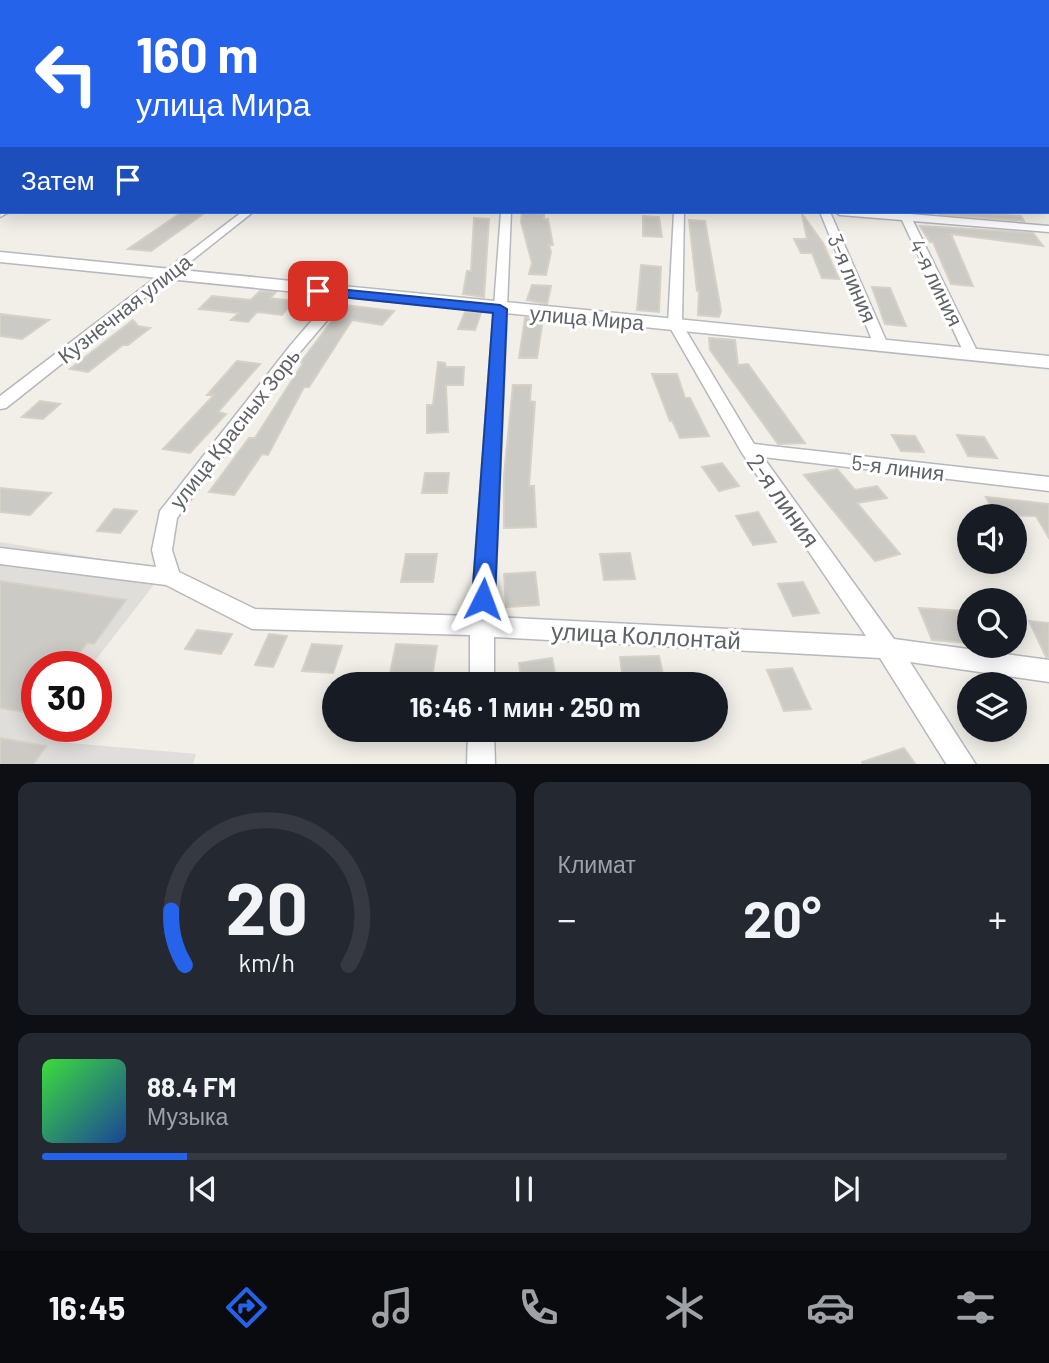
<!DOCTYPE html>
<html lang="ru">
<head>
<meta charset="utf-8">
<style>
	body { margin:0; font-family:Barlow,sans-serif; background:#242831; color:#f1f3f6; height:100vh; display:flex; flex-direction:column; font-size:26px; white-space:nowrap }
	* { box-sizing:border-box; margin:0 }
	p { font-size:23px; color:#9ea1a6 }
	.icon { flex:none; width:38px; height:38px; fill:none; stroke:currentColor; stroke-width:2; stroke-linecap:round; stroke-linejoin:round }
	.map { position:relative; height:764px; overflow:hidden }
	.panel { display:flex; flex-direction:column; gap:18px; padding:18px; background:#0d0f14; flex:1 }
	.panel>* { flex:none }
	.banner { position:absolute; left:0px; top:0px; width:1050px; height:214px; box-shadow:0 4px 18px #0003; background:#2563eb; color:#fff; overflow:hidden }
	.controls { position:absolute; left:957px; top:504px; display:grid; gap:14px }
	.controls a { display:grid; place-items:center; width:70px; height:70px; border-radius:50%; background:#171b24; box-shadow:0 4px 18px #0003; font-size:35px }
	.speed { position:absolute; left:21px; top:651px; display:flex; gap:14px; font-size:35px; font-weight:700; text-align:center }
	.speed>* { display:grid; place-content:center; width:91px; height:91px; border-radius:50%; background:#171b24; box-shadow:0 4px 18px #0003; line-height:1 }
	.speed .limit { border:10px solid #d22; background:#fff; color:#111 }
	.pin { position:absolute; display:grid; place-items:center; width:60px; height:60px; color:#fff; margin:-30px; border-radius:14px; box-shadow:0 4px 10px #0006 }
	.me { position:absolute; width:77px; margin:-38px; rotate:3deg; stroke-linejoin:round; filter:drop-shadow(0 0 5px #0008) }
	.turn { display:flex; align-items:center; gap:24px; height:147px; padding:0 21px; font-size:32px }
	.turn .icon { width:91px; height:91px; stroke-width:2.5 }
	.turn b { display:block; font-size:49px; line-height:60px }
	.then { display:flex; align-items:center; height:66px; padding:0 21px; background:#0003; gap:14px; font-size:26px }
	.big { font-size:52px; font-weight:700; line-height:1.1 }
	.panel .widget { flex:1; display:flex; flex-direction:column; justify-content:center; gap:10px; min-width:0; padding:0 24px; border-radius:14px; background:#242831 }
	.panel .dial { align-items:center; gap:0 }
	.dial svg { height:182px; overflow:visible; fill:none; stroke:#363941; stroke-width:7; stroke-linecap:round; text-anchor:middle }
	.dial text { fill:#f1f3f6; stroke:none }
	.song { display:flex; align-items:center; gap:21px }
	.cover { width:84px; height:84px; border-radius:10px; background:linear-gradient(135deg,hsl(120 70% 55%),hsl(220 70% 35%)) }
	.played { height:7px; border-radius:4px; background:linear-gradient(90deg,#2563eb 15%,#363941 15%) }
	.keys { display:flex; justify-content:space-around; direction:ltr }
	.heat { display:flex; justify-content:space-between; align-items:center; font-size:38px; direction:ltr }
	.panel .tiles { flex:1; display:grid; gap:18px; grid-template-columns:1fr 1fr }
	.widget:last-child { grid-column:span 2 }
	.trip { position:absolute; left:322px; top:672px; width:406px; height:70px; border-radius:35px; background:#171b24; box-shadow:0 4px 18px #0003; font-weight:700; line-height:70px; text-align:center }
	.dock { display:flex; height:112px; justify-content:space-around; align-items:center; background:#090b0e; color:#9ea1a6 }
	.dock .icon { width:49px; height:49px }
	.dock .selected { color:#2563eb }
	.dock b { font-size:32px; color:#f1f3f6 }
	.map>svg:first-child { display:block }
	.industrial { fill:#e0deda }
	.building { fill:#cccac5; stroke:#d6d1c6; stroke-width:2 }
	.lines { fill:none; stroke-linecap:round; stroke-linejoin:round }
	.street-casing { stroke:#b5b8bc; stroke-width:3 }
	.secondary-casing { stroke:#b6babf; stroke-width:3 }
	.street { fill:#fff; fill-rule:evenodd }
	.secondary { fill:#fff; fill-rule:evenodd }
	.route { fill:#2563eb; stroke:#184099; stroke-width:2 }
	.labels { text-anchor:middle; dominant-baseline:central; stroke-width:6; stroke-linejoin:round; paint-order:stroke }
	.street-label { font-size:21px; fill:#5f6368; stroke:#fff }
	.near-street-label { font-size:24px; fill:#5f6368; stroke:#fff }
</style>
</head>
<body>
<div class="map">
<svg width="1049" height="765" viewBox="0 0 1049 765">
	<rect width="100%" height="100%" fill="#f1efe8"/>
	<!-- industrial -->
	<path class="industrial" d="M0 542 149 567 156 582 90 667H37V726H65L59 742 196 754 193 764H0Z"/>
	<!-- building -->
	<path class="building" d="M182 212H206L151 251 128 249Z
		M522 212H544V219H548L553 245H549L551 252 546 275 529 274 532 263 521 222Z
		M939 212 1021 216 1024 221 940 214Z
		M802 214 823 243 839 279 822 278 812 253H801L794 239H807Z
		M643 216 659 217 662 237 643 236Z
		M474 218 489 219 484 297 463 294 467 271H471Z
		M689 220 705 221 721 311 719 317 698 315 699 291H697Z
		M920 226 1033 233 1043 246 951 234 973 286 951 284 933 242H930Z
		M641 265 661 267 659 312 637 310Z
		M532 285 551 286 547 304 527 300Z
		M872 287 890 288 906 326 885 324Z
		M260 291 276 292 270 298 294 301 282 315 257 312 248 322 231 320 239 313 199 309 212 296 251 300Z
		M344 305 394 311 382 325 352 320 309 387H304L268 455 262 454 234 495 209 492 249 438H255L303 363 301 362Z
		M465 312 481 313 475 330 458 329Z
		M0 314 49 320 22 339 0 336Z
		M525 318 543 319 537 358H519Z
		M133 320 138 326 150 328 128 345H123L88 372 70 369Z
		M709 338 735 340 738 365 748 364 805 443 778 444 710 350Z
		M237 361 260 364 218 412 226 414 190 453 163 449 214 395H207Z
		M438 362 445 363 446 367H464L463 385H446L448 432 427 433V405H433Z
		M652 374H677L685 398H690L709 436 680 438 672 420 670 421Z
		M513 385H531L530 401 535 402 529 486H534L536 527 504 528V475Z
		M40 401 60 404 43 419 22 417Z
		M892 435 915 436 924 452 901 451Z
		M957 435 984 437 997 458 968 456Z
		M722 463 739 486 719 491 702 467Z
		M837 469 855 490 877 486 887 498 857 503 900 554 875 561 804 475Z
		M425 473H449L447 493H422Z
		M0 488 51 493 30 515 0 512Z
		M986 497 1049 504V538L1036 516 995 515Z
		M114 509 137 511 120 533 97 531Z
		M758 512 776 542 753 545 736 516Z
		M630 553 635 579 604 580 600 554Z
		M406 554H437L433 582H401Z
		M535 572 539 605 506 607 504 574Z
		M0 581 126 600 94 644 87 643 69 667H37V714L0 708Z
		M803 582 819 613 793 616 778 584Z
		M919 608 963 611 970 626V643L932 640Z
		M1029 621 1049 623V657H1046Z
		M197 630 232 634 221 654 185 649Z
		M269 634 287 636 273 667 255 665Z
		M312 644 342 646 333 673 302 671Z
		M396 644 437 646 431 684H388Z
		M659 656 664 679 623 680 620 657Z
		M552 658 557 684H522L519 663Z
		M792 668 811 709 784 711 767 670Z
		M0 738 46 746 33 765H0Z
		M904 748 916 765H862V762Z"/>
	<g class="lines">
		<defs>
			<path id="street" d="M1048 117H1049V121H1048Z
				M1048 159H1049V165H1048Z
				M2 209V212H9L0 217Z
				M242 212H253L6 408 0 409V396Z
				M501 212H511L494 617 866 636 742 453 668 324 674 212H684L682 324 754 444 1049 477V491L763 457 894 639 1049 660V682L910 662 976 765H947L880 658 494 637V684H470V635L252 629 166 585 0 564V548L156 567 152 550 160 511 290 346 338 290H348V296L300 352 177 518 172 550 179 572 255 609 471 616Z
				M820 212H830L888 345 886 348H876L874 345Z
				M835 212H908L910 214 1049 226V232L913 221 978 353 971 357 964 353 902 220 840 215Z
				M468 730H494L495 765H467Z"/>
			<path id="secondary" d="M0 113H2V119H0Z
				M1048 121H1049V127H1048Z
				M0 252 1049 356V368L0 262Z"/>
		</defs>
		<!-- street casing -->
		<use href="#street" class="street-casing"/>
		<!-- secondary casing -->
		<use href="#secondary" class="secondary-casing"/>
		<!-- street -->
		<use href="#street" class="street"/>
		<!-- secondary -->
		<use href="#secondary" class="secondary"/>
	</g>
	<!-- sky -->
	<linearGradient id="sky" x2="0" y2="1"><stop stop-color="#8fc3f1"/><stop offset="0.49" stop-color="#f9f8f5"/><stop offset="1" stop-color="#f9f8f5" stop-opacity="0"/></linearGradient>
	<rect width="1049" height="211" fill="url(#sky)"/>
	<!-- route -->
	<path class="route" d="M318 287 500 305 507 309 495 599 491 606 483 608 475 606 472 599 493 313 313 294V288Z"/>
	<g class="labels">
		<!-- street labels -->
		<g class="street-label">
			<text transform="translate(853 278) rotate(67)">3-я линия</text>
			<text transform="translate(937 282) rotate(64)">4-я линия</text>
			<text transform="translate(124 308) rotate(-38)">Кузнечная улица</text>
			<text transform="translate(587 317) rotate(5)">улица Мира</text>
			<text transform="translate(234 428) rotate(-52)">улица Красных Зорь</text>
			<text transform="translate(898 467) rotate(7)">5-я линия</text>
		</g>
		<!-- near-street labels -->
		<g class="near-street-label">
			<text transform="translate(784 500) rotate(55)">2-я линия</text>
			<text transform="translate(646 635) rotate(3)">улица Коллонтай</text>
		</g>
	</g>
</svg>
<div class="controls">
<a><svg class="icon" aria-label="sound" viewBox="0 0 24 24"><path d="M4 9h4l5-4v14l-5-4H4zM17 9q2 3 0 6"/></svg></a>
<a><svg class="icon" aria-label="search" viewBox="0 0 24 24"><circle cx="10" cy="10" r="6"/><path d="M15 15l6 6"/></svg></a>
<a><svg class="icon" aria-label="layers" viewBox="0 0 24 24"><path d="M12 4l9 5-9 5-9-5zM3 14l9 5 9-5"/></svg></a>
</div>
<div class="speed"><div class="limit">30</div></div>
<div class="pin" style="left:318px;top:291px;background:#d93025"><svg class="icon" aria-label="arrive" viewBox="0 0 24 24"><path d="M6 21V4h12l-3 4 3 4H6"/></svg></div>
<svg class="me" style="left:483px;top:599px" viewBox="-20 -20 40 40"><path d="M0-17L14 15 0 8-14 15z" fill="#2563eb" stroke="#fff" stroke-width="4"/></svg>
<div class="trip">16:46 · 1 мин · 250 m</div>
<div class="banner">
<div class="turn"><svg class="icon" aria-label="left" viewBox="0 0 24 24"><path d="M17 20v-9H6M10 6l-5 5 5 5"/></svg><div><b>160 m</b>улица Мира</div></div>
<div class="then">Затем<svg class="icon" aria-label="arrive" viewBox="0 0 24 24"><path d="M6 21V4h12l-3 4 3 4H6"/></svg></div>
</div>
</div>
<section class="panel">
<div class="tiles">
<div class="widget dial"><svg viewBox="0 0 100 80">
<path d="M14 69A42 42 0 1 1 86 69"/>
<path d="M14 69A42 42 0 0 1 8 45" stroke="#2563eb"/>
<text x="50" y="56" font-size="32" font-weight="700">20</text>
<text x="50" y="72" font-size="11">km/h</text>
</svg></div>
<div class="widget"><p>Климат</p>
<div class="heat"><a>−</a><b class="big">20°</b><a>+</a></div>
</div>
<div class="widget">
<div class="song"><i class="cover"></i><div><b>88.4 FM</b><p>Музыка</p></div></div>
<div class="played"></div>
<div class="keys"><svg class="icon" aria-label="previous" viewBox="0 0 24 24"><path d="M18 5L8 12l10 7zM5 5v14"/></svg><svg class="icon" aria-label="pause" viewBox="0 0 24 24"><path d="M8 5v14M16 5v14"/></svg><svg class="icon" aria-label="next" viewBox="0 0 24 24"><path d="M6 5l10 7-10 7zM19 5v14"/></svg></div>
</div>
</div>
</section>
<nav class="dock">
<b>16:45</b>
<svg class="icon selected" aria-label="directions" viewBox="0 0 24 24"><path d="M12 3l9 9-9 9-9-9zM9 14v-3h6M13 9l2 2-2 2"/></svg>
<svg class="icon" aria-label="music" viewBox="0 0 24 24"><path d="M9 18V5l10-2v13"/><circle cx="6" cy="18" r="3"/><circle cx="16" cy="16" r="3"/></svg>
<svg class="icon" aria-label="phone" viewBox="0 0 24 24"><path d="M5 4h4l2 5-3 2q2 4 5 5l2-3 5 2v4C11 20 4 13 5 4z"/></svg>
<svg class="icon" aria-label="climate" viewBox="0 0 24 24"><path d="M12 3v18M4 7l16 10M4 17L20 7"/></svg>
<svg class="icon" aria-label="car" viewBox="0 0 24 24"><path d="M5 17H2v-5l4-1 3-4h7l3 4 3 1v5h-3M9 17h6M6 11h13"/><circle cx="7" cy="17" r="2"/><circle cx="17" cy="17" r="2"/></svg>
<svg class="icon" aria-label="filters" viewBox="0 0 24 24"><path d="M4 7h16M4 17h16"/><circle cx="9" cy="7" r="2"/><circle cx="15" cy="17" r="2"/></svg>
</nav>
</body>
</html>
